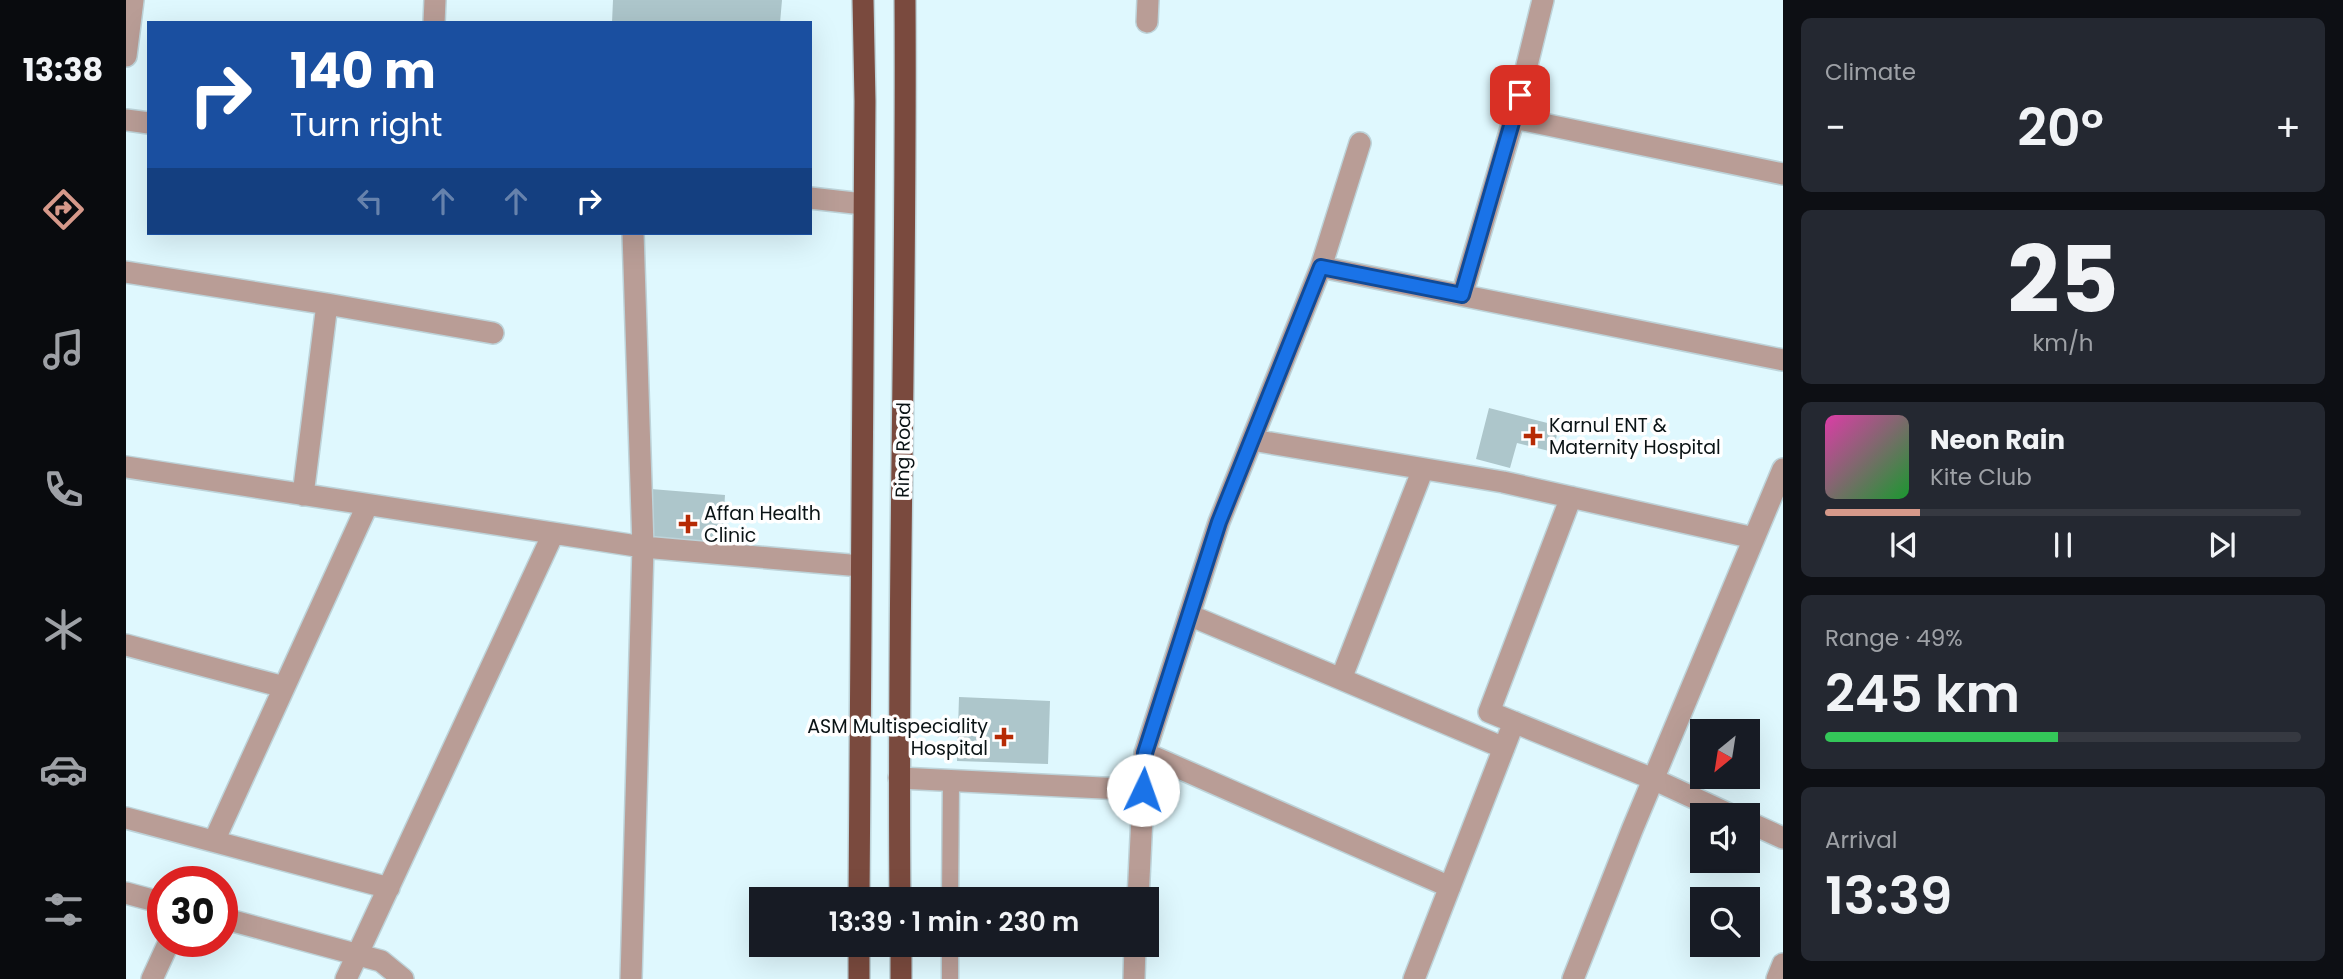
<!DOCTYPE html>
<html lang="en">
<head>
<meta charset="utf-8">
<style>
	body { margin:0; font-family:Poppins,sans-serif; background:#242831; color:#f1f3f6; height:100vh; display:flex; flex-direction:column; font-size:26px; white-space:nowrap }
	* { box-sizing:border-box; margin:0 }
	p { font-size:23px; color:#9ea1a6 }
	.icon { flex:none; width:38px; height:38px; fill:none; stroke:currentColor; stroke-width:2; stroke-linecap:round; stroke-linejoin:round }
	.map { position:relative; flex:1; overflow:hidden }
	.details { display:flex; flex-direction:column; gap:18px; padding:18px; background:#0d0f14; width:560px }
	.details>* { flex:none }
	.hud { position:absolute; left:21px; top:21px; width:665px; height:214px; border-radius:0px; box-shadow:0 7px 28px #0002; background:#1a4fa0; color:#fff; overflow:hidden }
	.needle { width:46px; rotate:210deg }
	.tools { position:absolute; left:1564px; top:719px; display:grid; gap:14px }
	.tools a { display:grid; place-items:center; width:70px; height:70px; border-radius:0px; background:#171b24; box-shadow:0 7px 28px #0002; font-size:35px }
	.speed { position:absolute; left:21px; top:866px; display:flex; gap:14px; font-size:35px; font-weight:700; text-align:center }
	.speed>* { display:grid; place-content:center; width:91px; height:91px; border-radius:50%; background:#171b24; box-shadow:0 7px 28px #0002; line-height:1 }
	.speed .limit { border:10px solid #d22; background:#fff; color:#111 }
	.pin { position:absolute; display:grid; place-items:center; width:60px; height:60px; color:#fff; margin:-30px; border-radius:14px; box-shadow:0 4px 10px #0006 }
	.me { position:absolute; width:77px; margin:-38px; rotate:3deg; stroke-linejoin:round; filter:drop-shadow(0 0 5px #0008) }
	.turn { display:flex; align-items:center; gap:24px; height:147px; padding:0 28px; font-size:32px }
	.turn .icon { width:91px; height:91px; stroke-width:2.5 }
	.turn b { display:block; font-size:49px; line-height:60px }
	.lanes { display:flex; align-items:center; height:66px; padding:0 28px; background:#0003; justify-content:center; gap:35px; direction:ltr }
	.lanes .off { opacity:.35 }
	.big { font-size:52px; font-weight:600; line-height:1.1 }
	.details .card { flex:1; display:flex; flex-direction:column; justify-content:center; gap:10px; min-width:0; padding:0 24px; border-radius:10px; background:#242831 }
	.details .dial { align-items:center; gap:0 }
	.dial b { font-size:91px; line-height:1 }
	.song { display:flex; align-items:center; gap:21px }
	.cover { width:84px; height:84px; border-radius:10px; background:linear-gradient(135deg,hsl(320 70% 55%),hsl(130 70% 35%)) }
	.played { height:7px; border-radius:4px; background:linear-gradient(90deg,#d6998a 20%,#363941 20%) }
	.keys { display:flex; justify-content:space-around; direction:ltr }
	.heat { display:flex; justify-content:space-between; align-items:center; font-size:38px; direction:ltr }
	.charge { height:10px; border-radius:5px; background:linear-gradient(90deg,#34c759 49%,#363941 0) }
	.trip { position:absolute; left:623px; top:887px; width:410px; height:70px; border-radius:0px; background:#171b24; box-shadow:0 7px 28px #0002; font-weight:600; line-height:70px; text-align:center }
	main { display:flex; flex:1; min-height:0 }
	.dock { display:flex; flex-direction:column; width:126px; justify-content:space-around; align-items:center; background:#090b0e; color:#9ea1a6 }
	.dock .icon { width:49px; height:49px }
	.dock .on { color:#d6998a }
	.dock b { font-size:32px; color:#f1f3f6 }
	.map>svg:first-child { display:block }
	.building { fill:#adc6cb }
	.lines { fill:none; stroke-linecap:round; stroke-linejoin:round }
	.service-casing { stroke:#bdd3d9; stroke-width:19 }
	.minor-casing { stroke:#bdd3d9; stroke-width:24 }
	.trunk-casing { stroke:#bdd3d9; stroke-width:24 }
	.service { stroke:#b99d96; stroke-width:16 }
	.minor { stroke:#b99d96; stroke-width:21 }
	.trunk { stroke:#7a4a3e; stroke-width:21 }
	.route-casing { stroke:#114b97; stroke-width:18 }
	.route { stroke:#1a73e8; stroke-width:12 }
	.poi-dot { fill:#b62b05; stroke:#fff; stroke-width:2.5 }
	.labels { text-anchor:middle; dominant-baseline:central; stroke-width:7; stroke-linejoin:round; paint-order:stroke }
	.poi-label { font-size:19px; fill:#0a1315; stroke:#fff; text-anchor:start }
	.street-label { font-size:19px; fill:#0a1315; stroke:#fff }
</style>
</head>
<body>
<main>
<nav class="dock">
<b>13:38</b>
<svg class="icon on" aria-label="directions" viewBox="0 0 24 24"><path d="M12 3l9 9-9 9-9-9zM9 14v-3h6M13 9l2 2-2 2"/></svg>
<svg class="icon" aria-label="music" viewBox="0 0 24 24"><path d="M9 18V5l10-2v13"/><circle cx="6" cy="18" r="3"/><circle cx="16" cy="16" r="3"/></svg>
<svg class="icon" aria-label="phone" viewBox="0 0 24 24"><path d="M5 4h4l2 5-3 2q2 4 5 5l2-3 5 2v4C11 20 4 13 5 4z"/></svg>
<svg class="icon" aria-label="climate" viewBox="0 0 24 24"><path d="M12 3v18M4 7l16 10M4 17L20 7"/></svg>
<svg class="icon" aria-label="car" viewBox="0 0 24 24"><path d="M5 17H2v-5l4-1 3-4h7l3 4 3 1v5h-3M9 17h6M6 11h13"/><circle cx="7" cy="17" r="2"/><circle cx="17" cy="17" r="2"/></svg>
<svg class="icon" aria-label="filters" viewBox="0 0 24 24"><path d="M4 7h16M4 17h16"/><circle cx="9" cy="7" r="2"/><circle cx="15" cy="17" r="2"/></svg>
</nav>
<div class="map">
<svg width="1657" height="979" viewBox="0 0 1657 979">
	<rect width="100%" height="100%" fill="#dff8fe"/>
	<!-- building -->
	<path class="building" d="M487 0H656L654 23H486Z
		M1363 408 1433 426 1427 452 1391 443 1384 468 1350 459Z
		M525 489 599 495 596 546 521 540Z
		M833 697 924 701 922 764 831 761Z"/>
	<g class="lines">
		<defs>
			<path id="service" d="M824 900 825 781
				M824 979V945"/>
			<path id="minor" d="M1417 0 1388 118 1657 174
				M1021 22 1022 0
				M308 23 309 0
				M0 56 7 0
				M0 120 23 123
				M1234 143 1195 267 1657 360
				M684 198 737 204
				M0 272 201 304 177 495
				M1336 295 1388 118
				M201 304 367 333
				M1126 440 1377 482 1628 538
				M0 467 517 547 735 566
				M1445 497 1363 712 1527 779 1607 816
				M1063 615 1215 679 1297 469
				M0 645 158 687
				M1215 679 1378 748
				M1019 753 1324 887
				M773 778 1017 790
				M0 818 263 888
				M1622 822 1657 838
				M88 841 241 506
				M0 893 37 903
				M1012 900 1019 753 1093 522 1195 267
				M96 918 255 961 277 979
				M26 979 43 942
				M220 979 427 534
				M505 979 517 547 507 233
				M1008 979 1009 945
				M1288 979 1388 722
				M1447 979 1506 830 1657 469
				M1651 979 1657 964"/>
			<path id="trunk" d="M733 900 739 101 737 0
				M774 900C771 600 781 300 779 0
				M775 945V979
				M733 979V945"/>
		</defs>
		<!-- service casing -->
		<use href="#service" class="service-casing"/>
		<!-- minor casing -->
		<use href="#minor" class="minor-casing"/>
		<!-- trunk casing -->
		<use href="#trunk" class="trunk-casing"/>
		<!-- service -->
		<use href="#service" class="service"/>
		<!-- minor -->
		<use href="#minor" class="minor"/>
		<!-- trunk -->
		<use href="#trunk" class="trunk"/>
	</g>
	<g class="lines">
		<defs>
			<path id="route" d="M1017 790 1019 753 1093 522 1195 267 1336 295 1394 95"/>
		</defs>
		<!-- route casing -->
		<use href="#route" class="route-casing"/>
		<!-- route -->
		<use href="#route" class="route"/>
	</g>
	<!-- markers -->
	<g class="poi-dot">
		<path d="M1403.5 425.5h7v7h7v7h-7v7h-7v-7h-7v-7h7z"/>
		<path d="M558.5 513.5h7v7h7v7h-7v7h-7v-7h-7v-7h7z"/>
		<path d="M874.5 726.5h7v7h7v7h-7v7h-7v-7h-7v-7h7z"/>
	</g>
	<g class="labels">
		<!-- poi labels -->
		<g class="poi-label">
			<text x="1423" y="425">Karnul ENT &amp;<tspan x="1423" dy="22">Maternity Hospital</tspan></text>
			<text x="578" y="513">Affan Health<tspan x="578" dy="22">Clinic</tspan></text>
			<text x="862" y="726" text-anchor="end">ASM Multispeciality<tspan x="862" dy="22">Hospital</tspan></text>
		</g>
		<!-- street labels -->
		<g class="street-label">
			<text transform="translate(777 450) rotate(-89)">Ring Road</text>
		</g>
	</g>
</svg>
<div class="tools">
<a><svg class="needle" viewBox="-14 -14 28 28"><path d="M0-13l5 13h-10z" fill="#e53935"/><path d="M0 13l5-13h-10z" fill="#9ea1a6"/></svg></a>
<a><svg class="icon" aria-label="sound" viewBox="0 0 24 24"><path d="M4 9h4l5-4v14l-5-4H4zM17 9q2 3 0 6"/></svg></a>
<a><svg class="icon" aria-label="search" viewBox="0 0 24 24"><circle cx="10" cy="10" r="6"/><path d="M15 15l6 6"/></svg></a>
</div>
<div class="speed"><div class="limit">30</div></div>
<div class="pin" style="left:1394px;top:95px;background:#d93025"><svg class="icon" aria-label="arrive" viewBox="0 0 24 24"><path d="M6 21V4h12l-3 4 3 4H6"/></svg></div>
<svg class="me" style="left:1017px;top:790px" viewBox="-20 -20 40 40"><circle r="19" fill="#fff"/><path d="M0-13L10 11 0 6-10 11z" fill="#1a73e8"/></svg>
<div class="trip">13:39 · 1 min · 230 m</div>
<div class="hud">
<div class="turn"><svg class="icon" aria-label="right" viewBox="0 0 24 24"><path d="M7 20v-9h11M14 6l5 5-5 5"/></svg><div><b>140 m</b>Turn right</div></div>
<div class="lanes"><svg class="icon off" aria-label="left" viewBox="0 0 24 24"><path d="M17 20v-9H6M10 6l-5 5 5 5"/></svg><svg class="icon off" aria-label="ahead" viewBox="0 0 24 24"><path d="M12 20V5M6 11l6-6 6 6"/></svg><svg class="icon off" aria-label="ahead" viewBox="0 0 24 24"><path d="M12 20V5M6 11l6-6 6 6"/></svg><svg class="icon" aria-label="right" viewBox="0 0 24 24"><path d="M7 20v-9h11M14 6l5 5-5 5"/></svg></div>
</div>
</div>
<section class="details">
<div class="card"><p>Climate</p>
<div class="heat"><a>−</a><b class="big">20°</b><a>+</a></div>
</div>
<div class="card dial"><b>25</b><p>km/h</p></div>
<div class="card">
<div class="song"><i class="cover"></i><div><b>Neon Rain</b><p>Kite Club</p></div></div>
<div class="played"></div>
<div class="keys"><svg class="icon" aria-label="previous" viewBox="0 0 24 24"><path d="M18 5L8 12l10 7zM5 5v14"/></svg><svg class="icon" aria-label="pause" viewBox="0 0 24 24"><path d="M8 5v14M16 5v14"/></svg><svg class="icon" aria-label="next" viewBox="0 0 24 24"><path d="M6 5l10 7-10 7zM19 5v14"/></svg></div>
</div>
<div class="card"><p>Range · 49%</p><b class="big">245 km</b><div class="charge"></div></div>
<div class="card"><p>Arrival</p><b class="big">13:39</b></div>
</section>
</main>
</body>
</html>
